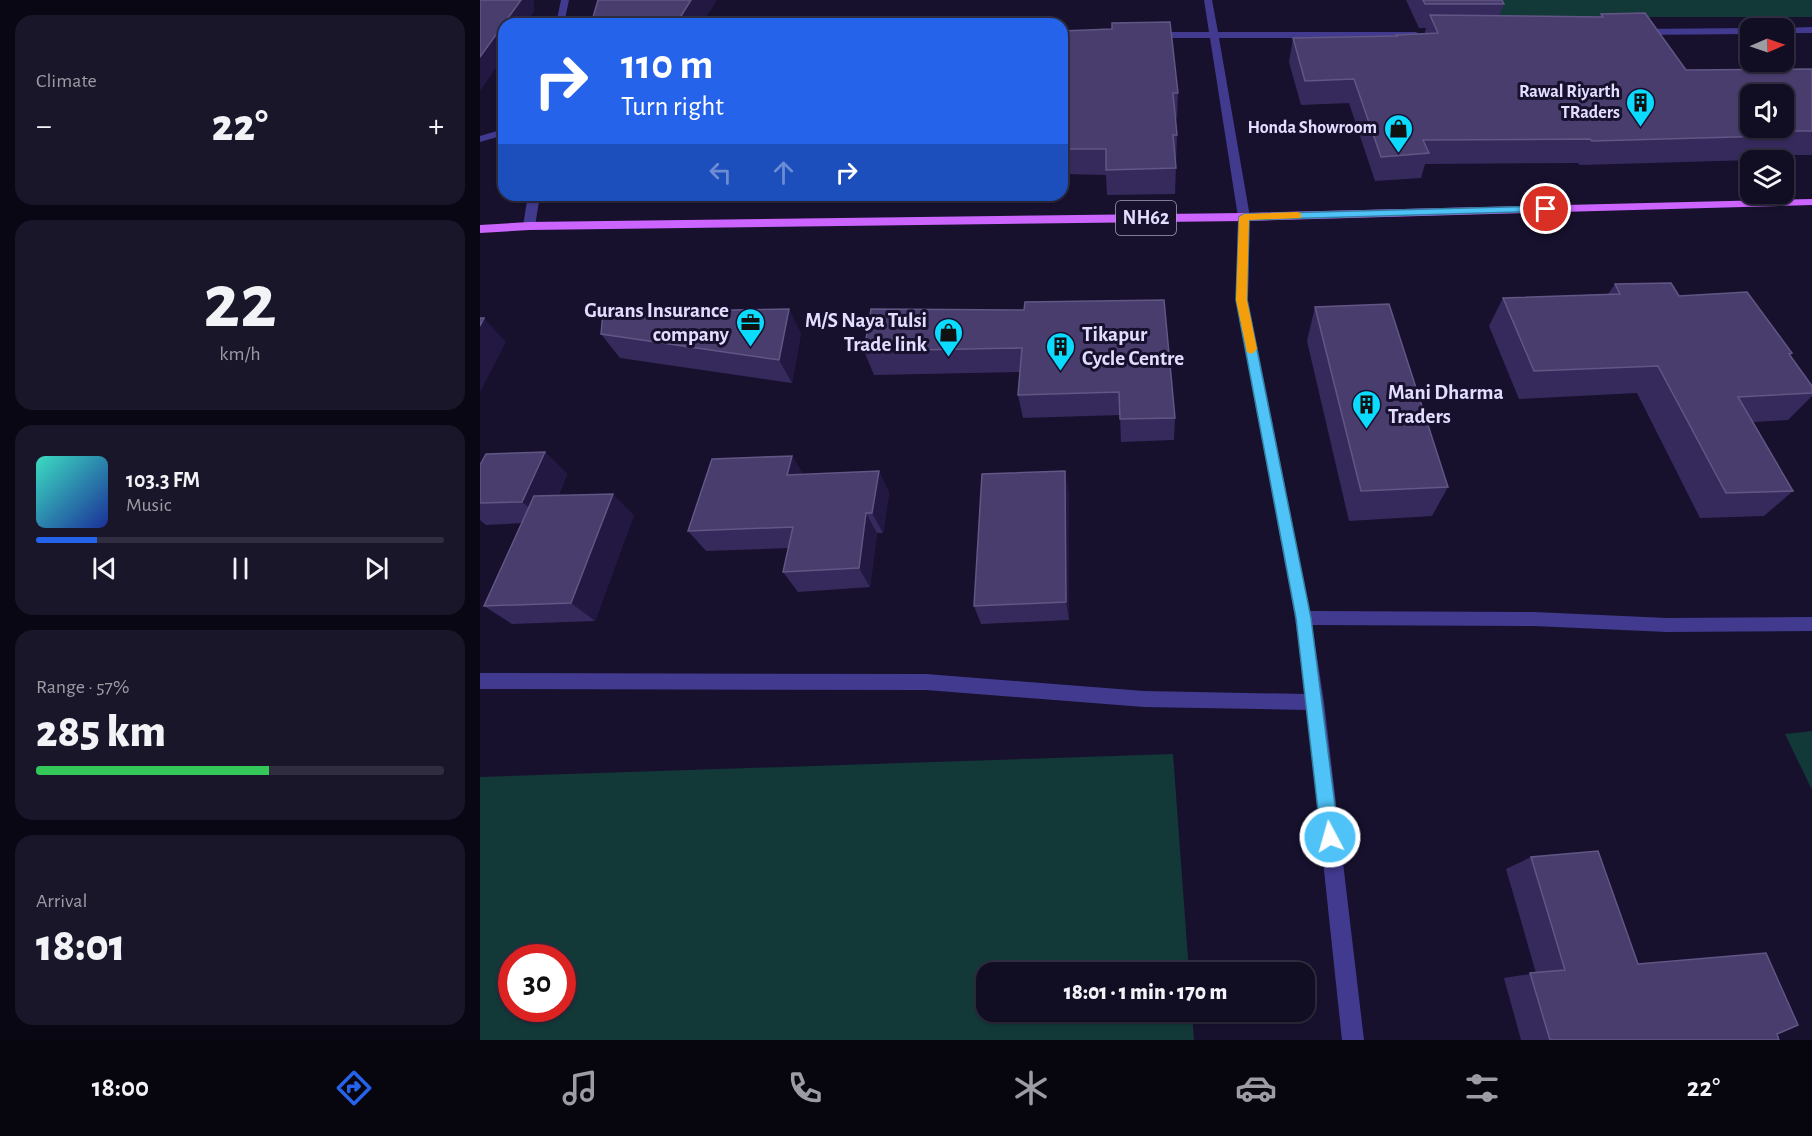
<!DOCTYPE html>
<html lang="en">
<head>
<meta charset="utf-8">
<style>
	body { margin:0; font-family:"Alegreya Sans",sans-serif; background:#1a162a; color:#f1f3f6; height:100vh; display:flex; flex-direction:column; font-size:22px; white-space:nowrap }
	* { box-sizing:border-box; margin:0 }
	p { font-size:20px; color:#9c9ca5 }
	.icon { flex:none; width:33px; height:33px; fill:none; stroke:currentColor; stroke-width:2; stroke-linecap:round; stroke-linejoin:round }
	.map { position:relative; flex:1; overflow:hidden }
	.drawer { display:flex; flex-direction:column; gap:15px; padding:15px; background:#090713; width:480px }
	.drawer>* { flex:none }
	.hud { position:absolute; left:18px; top:18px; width:570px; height:183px; border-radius:18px; box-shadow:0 2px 4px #0004,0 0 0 2px #302d40; background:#2563eb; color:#fff; overflow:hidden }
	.needle { width:39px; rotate:88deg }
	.buttons { position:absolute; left:1260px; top:18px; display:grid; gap:12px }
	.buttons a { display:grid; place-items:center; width:54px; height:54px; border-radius:12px; background:#110d22; box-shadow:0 2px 4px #0004,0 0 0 2px #302d40; font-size:30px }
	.speed { position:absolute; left:18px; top:944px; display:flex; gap:12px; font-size:30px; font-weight:700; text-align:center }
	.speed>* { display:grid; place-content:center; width:78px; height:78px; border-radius:50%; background:#110d22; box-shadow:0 2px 4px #0004,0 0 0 2px #302d40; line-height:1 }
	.speed .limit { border:9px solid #d22; background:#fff; color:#111 }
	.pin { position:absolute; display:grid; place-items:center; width:51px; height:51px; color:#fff; margin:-26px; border:3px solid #fff; border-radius:50%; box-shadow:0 2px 6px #0007 }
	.me { position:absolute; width:66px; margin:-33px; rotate:354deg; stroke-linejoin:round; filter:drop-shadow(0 0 4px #0008) }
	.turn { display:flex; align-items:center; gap:21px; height:126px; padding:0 24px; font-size:27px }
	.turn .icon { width:78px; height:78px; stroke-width:2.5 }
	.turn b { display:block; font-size:42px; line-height:51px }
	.lanes { display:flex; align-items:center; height:57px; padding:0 24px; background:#0003; justify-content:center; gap:30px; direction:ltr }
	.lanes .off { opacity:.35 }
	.big { font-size:45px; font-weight:800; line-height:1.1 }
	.drawer .tile { flex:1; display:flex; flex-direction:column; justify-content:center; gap:9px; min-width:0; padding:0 21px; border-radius:18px; background:#1a162a }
	.drawer .dial { align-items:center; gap:0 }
	.dial b { font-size:78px; line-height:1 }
	.song { display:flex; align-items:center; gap:18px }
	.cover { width:72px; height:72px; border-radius:9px; background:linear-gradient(135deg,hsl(170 70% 55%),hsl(230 70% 35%)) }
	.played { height:6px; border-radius:3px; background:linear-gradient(90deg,#2563eb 15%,#302d40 15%) }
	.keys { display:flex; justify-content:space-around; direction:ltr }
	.heat { display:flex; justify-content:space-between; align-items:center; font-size:33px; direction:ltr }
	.charge { height:9px; border-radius:4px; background:linear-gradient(90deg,#34c759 57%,#302d40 0) }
	.trip { position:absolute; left:496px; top:962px; width:339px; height:60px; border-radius:18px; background:#110d22; box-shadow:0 2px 4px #0004,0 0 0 2px #302d40; font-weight:800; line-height:60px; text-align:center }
	.tabs { display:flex; height:96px; justify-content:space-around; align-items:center; background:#07050e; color:#9c9ca5 }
	.tabs .icon { width:42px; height:42px }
	.tabs .active { color:#2563eb }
	.tabs b { font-size:27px; color:#f1f3f6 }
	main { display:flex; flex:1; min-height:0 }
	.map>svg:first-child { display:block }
	.green { fill:#133838; fill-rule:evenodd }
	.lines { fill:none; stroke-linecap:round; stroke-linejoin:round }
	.minor { fill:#413a8f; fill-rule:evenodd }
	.major { fill:#cc65ff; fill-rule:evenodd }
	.wall { fill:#362a5c }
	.shaded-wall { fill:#221842 }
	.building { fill:#493d6e; stroke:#615684; stroke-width:1.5; fill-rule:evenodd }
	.route { fill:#4fc3f7; stroke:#337fa1; stroke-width:1.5 }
	.slow { fill:#f59e0b }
	.labels { text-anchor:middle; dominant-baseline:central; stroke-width:6; stroke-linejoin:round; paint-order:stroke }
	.far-poi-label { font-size:18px; font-weight:bold; fill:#e3deff; stroke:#17112e; text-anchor:end }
	.shield { fill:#17112e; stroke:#a6a0c0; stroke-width:1.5 }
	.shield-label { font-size:20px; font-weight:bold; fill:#e3deff }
	.poi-label { font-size:21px; font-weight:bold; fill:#e3deff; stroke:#17112e; text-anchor:end }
</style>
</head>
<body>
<main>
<section class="drawer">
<div class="tile"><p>Climate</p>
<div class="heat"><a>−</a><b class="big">22°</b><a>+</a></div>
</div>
<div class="tile dial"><b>22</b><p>km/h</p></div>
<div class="tile">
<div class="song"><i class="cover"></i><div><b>103.3 FM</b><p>Music</p></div></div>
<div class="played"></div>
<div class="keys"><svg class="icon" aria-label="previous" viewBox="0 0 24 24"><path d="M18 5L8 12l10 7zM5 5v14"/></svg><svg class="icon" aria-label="pause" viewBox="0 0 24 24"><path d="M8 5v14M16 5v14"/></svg><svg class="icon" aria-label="next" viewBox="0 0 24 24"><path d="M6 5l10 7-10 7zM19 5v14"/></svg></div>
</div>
<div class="tile"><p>Range · 57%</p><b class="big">285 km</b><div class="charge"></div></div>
<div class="tile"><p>Arrival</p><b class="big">18:01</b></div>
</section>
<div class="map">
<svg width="1332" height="1040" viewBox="0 0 1332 1040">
	<rect width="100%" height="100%" fill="#17112e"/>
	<!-- green -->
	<path class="green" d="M986 0H1332V17H998Z
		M1332 731V790L1305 734Z
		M693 754 709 972H507V1011H712L714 1040H0V777ZM32 957H82V1008H32Z"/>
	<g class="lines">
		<!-- minor -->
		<path class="minor" d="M81 0H89L84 24H76Z
			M724 0H732L738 32H936L941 35 936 38H739L770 217 768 300 830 611 1054 612 1187 618 1332 617V631L1187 632 1054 626 832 625 844 702 884 1040H862L827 710 664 707 446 690 0 689V673L446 674 664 691 825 694 815 618 756 300 758 217 730 38H672L667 35 672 32H729Z
			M1332 27V33H1304V28H1301Z
			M1271 28 1270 34 1158 35 1153 32 1158 29Z
			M24 129V135L0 142V136Z
			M48 195H60L55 226 49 230 43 226Z"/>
		<!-- major -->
		<path class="major" d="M1332 199V205L764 221 49 230 0 233V225L49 222 764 213Z"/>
	</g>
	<!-- wall -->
	<path class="wall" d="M926 0H1022L1024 4 1019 16 1120 17 1121 14 1206 70 1332 69V155H1277L1274 160 1100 165 1098 163 945 164 941 178 895 181 869 103 821 105 809 62 813 38 915 36 916 35 945 33 946 28H939Z
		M582 31 698 93 697 118H695L697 135 695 194 627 195 626 175 582 174Z
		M1135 284 1199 296 1312 353 1310 355 1332 386V396L1308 420 1273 422 1313 491 1284 516 1220 518 1157 393 1039 399 1009 326 1023 298 1128 294Z
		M835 307 968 487 952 516 869 521 827 341Z
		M544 310 695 418 694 440 641 442 640 415 543 418 538 395 540 372 394 375 384 351Z
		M321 333 312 383 140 358 121 334Z
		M65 452 87 474 78 496 154 515 115 621 32 624 4 606 42 523 6 525 0 520V465Z
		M312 456 323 475 399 471 409 493 403 533H397L390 587 318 592 303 572 308 548 226 551 208 531Z
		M589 492V620L501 624 494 606Z
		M1051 857 1158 964 1297 1034 1299 1040H1041L1024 978 1056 973 1026 869Z"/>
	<!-- shaded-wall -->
	<path class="shaded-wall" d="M41 0H54V12L46 24H24V56L0 91V57Z
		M211 0H237L222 24H196Z
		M309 309 321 333 312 383 299 360Z
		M4 318 26 342 0 392V326Z
		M65 452 87 474 66 522 42 502Z
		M312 456 325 477 307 475Z
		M399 471 409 493 403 533 392 513Z
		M585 471 589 492V620L586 602Z
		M133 494 154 515 115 621 91 603Z
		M386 513 397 533 390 587 379 568Z"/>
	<!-- building -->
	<path class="building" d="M0 0H41L0 57Z
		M118 0H211L196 24H111Z
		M943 0H1022L1024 4H945Z
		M1165 13 1206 70 1332 69V131H1286L1290 136 1112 141 1110 139 943 140 949 153 901 157 874 79 825 81 813 38 917 36 916 35 958 33 950 15 1123 17 1121 14ZM1270 94H1304V128H1270Z
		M690 22 698 93H693L697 135H693L696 168 626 170V149H582V31L632 29V23Z
		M1191 283 1199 296 1267 292 1312 353 1309 354 1332 386V393L1258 397 1313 491 1246 493 1178 366 1054 371 1023 298 1140 294 1135 284Z
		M684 300 695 418 640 419 639 392 538 395 542 348 384 351 391 309 544 310 545 302Z
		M909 304 968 487 881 491 835 307Z
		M309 309 299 360 121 334 123 312Z
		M0 318H4L0 326Z
		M65 452 42 502 0 503V465L6 454Z
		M312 456 307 475 399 471 392 513H386L379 568 303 572 313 527 208 531 232 459Z
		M585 471 586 602 494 606 502 474Z
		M133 494 91 603 4 606 54 496Z
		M1118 851 1158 964 1286 953 1318 1025 1297 1034 1299 1040H1070L1050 973 1085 970 1051 857Z"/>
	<!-- route -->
	<path class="route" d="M1066 206 1072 209 1070 211 769 220 767 300 831 618 859 837 856 843 850 846 844 843 841 837 816 618 756 300 759 217 764 214Z"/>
	<!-- slow -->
	<path class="slow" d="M817 212 821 213V218L769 220 767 300 777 349 772 354 767 352 756 300 759 217 764 214Z"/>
	<!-- icons -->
	<defs>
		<symbol id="building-pin" viewBox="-11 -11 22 30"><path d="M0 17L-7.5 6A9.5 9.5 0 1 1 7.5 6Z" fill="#0adbff" stroke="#17112e"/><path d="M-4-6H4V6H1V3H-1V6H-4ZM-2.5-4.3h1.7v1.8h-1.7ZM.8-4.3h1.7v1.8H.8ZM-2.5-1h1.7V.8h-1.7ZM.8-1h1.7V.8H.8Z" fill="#111"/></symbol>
		<symbol id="shop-pin" viewBox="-11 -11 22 30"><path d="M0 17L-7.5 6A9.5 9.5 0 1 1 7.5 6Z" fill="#0adbff" stroke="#17112e"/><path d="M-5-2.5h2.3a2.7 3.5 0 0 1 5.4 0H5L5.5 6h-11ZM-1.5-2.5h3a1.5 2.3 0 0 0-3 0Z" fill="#111"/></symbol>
		<symbol id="office-pin" viewBox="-11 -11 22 30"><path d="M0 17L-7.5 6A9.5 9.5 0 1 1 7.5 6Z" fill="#0adbff" stroke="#17112e"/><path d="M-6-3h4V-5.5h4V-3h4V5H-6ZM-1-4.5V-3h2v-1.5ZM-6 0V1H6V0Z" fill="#111"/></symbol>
	</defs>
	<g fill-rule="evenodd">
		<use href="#building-pin" x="1144" y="86" width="33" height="45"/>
		<use href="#shop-pin" x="902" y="112" width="33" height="45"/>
		<use href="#office-pin" x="254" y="306" width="33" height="45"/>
		<use href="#shop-pin" x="452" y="316" width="33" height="45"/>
		<use href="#building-pin" x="564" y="330" width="33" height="45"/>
		<use href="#building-pin" x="870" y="388" width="33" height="45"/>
	</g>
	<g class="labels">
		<!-- far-poi labels -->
		<g class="far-poi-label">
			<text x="1140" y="92">Rawal Riyarth<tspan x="1140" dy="21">TRaders</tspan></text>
			<text x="897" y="128">Honda Showroom</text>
		</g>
		<!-- shield labels -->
		<rect class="shield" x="636" y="201" width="60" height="34" rx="4.5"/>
		<g class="shield-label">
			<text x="666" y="218">NH62</text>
		</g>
		<!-- poi labels -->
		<g class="poi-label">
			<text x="249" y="310">Gurans Insurance<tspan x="249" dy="24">company</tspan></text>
			<text x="447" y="320">M/S Naya Tulsi<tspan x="447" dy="24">Trade link</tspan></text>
			<text x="602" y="334" text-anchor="start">Tikapur<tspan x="602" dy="24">Cycle Centre</tspan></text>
			<text x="908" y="392" text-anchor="start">Mani Dharma<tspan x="908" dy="24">Traders</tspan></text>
		</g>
	</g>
</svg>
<div class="buttons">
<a><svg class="needle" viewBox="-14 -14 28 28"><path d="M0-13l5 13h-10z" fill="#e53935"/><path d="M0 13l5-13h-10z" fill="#9c9ca5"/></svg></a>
<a><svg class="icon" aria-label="sound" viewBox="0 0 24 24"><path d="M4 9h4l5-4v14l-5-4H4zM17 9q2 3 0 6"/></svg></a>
<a><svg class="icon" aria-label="layers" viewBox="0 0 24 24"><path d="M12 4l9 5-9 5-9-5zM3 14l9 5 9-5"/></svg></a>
</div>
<div class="speed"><div class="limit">30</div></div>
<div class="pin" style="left:1066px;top:209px;background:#d93025"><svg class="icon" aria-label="arrive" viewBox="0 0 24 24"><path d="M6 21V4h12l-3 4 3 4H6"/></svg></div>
<svg class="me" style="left:850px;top:837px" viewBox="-20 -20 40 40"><circle r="17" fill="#4fc3f7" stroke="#fff" stroke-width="3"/><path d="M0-11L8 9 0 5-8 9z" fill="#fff"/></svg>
<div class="trip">18:01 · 1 min · 170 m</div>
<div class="hud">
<div class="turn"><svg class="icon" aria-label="right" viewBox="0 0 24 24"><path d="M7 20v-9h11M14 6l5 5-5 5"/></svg><div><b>110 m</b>Turn right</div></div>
<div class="lanes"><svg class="icon off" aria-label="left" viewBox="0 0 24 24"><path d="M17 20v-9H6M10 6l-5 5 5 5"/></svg><svg class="icon off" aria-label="ahead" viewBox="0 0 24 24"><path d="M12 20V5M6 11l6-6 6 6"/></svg><svg class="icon" aria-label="right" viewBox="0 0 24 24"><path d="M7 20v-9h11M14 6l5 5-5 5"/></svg></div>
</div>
</div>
</main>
<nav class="tabs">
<b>18:00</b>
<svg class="icon active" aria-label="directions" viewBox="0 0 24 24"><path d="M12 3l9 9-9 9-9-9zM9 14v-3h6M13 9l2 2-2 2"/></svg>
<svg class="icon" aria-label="music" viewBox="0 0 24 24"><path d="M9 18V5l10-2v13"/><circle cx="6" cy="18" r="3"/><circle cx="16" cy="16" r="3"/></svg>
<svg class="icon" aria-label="phone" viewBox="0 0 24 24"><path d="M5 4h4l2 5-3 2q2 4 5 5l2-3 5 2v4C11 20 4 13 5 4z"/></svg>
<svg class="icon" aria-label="climate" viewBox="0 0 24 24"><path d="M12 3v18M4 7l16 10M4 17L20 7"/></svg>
<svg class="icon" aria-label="car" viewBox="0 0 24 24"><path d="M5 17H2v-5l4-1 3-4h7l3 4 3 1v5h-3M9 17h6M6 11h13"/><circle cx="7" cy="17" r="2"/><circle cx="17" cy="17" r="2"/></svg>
<svg class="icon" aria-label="filters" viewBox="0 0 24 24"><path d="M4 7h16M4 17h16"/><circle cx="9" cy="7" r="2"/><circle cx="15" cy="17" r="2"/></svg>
<b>22°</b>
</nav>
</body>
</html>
